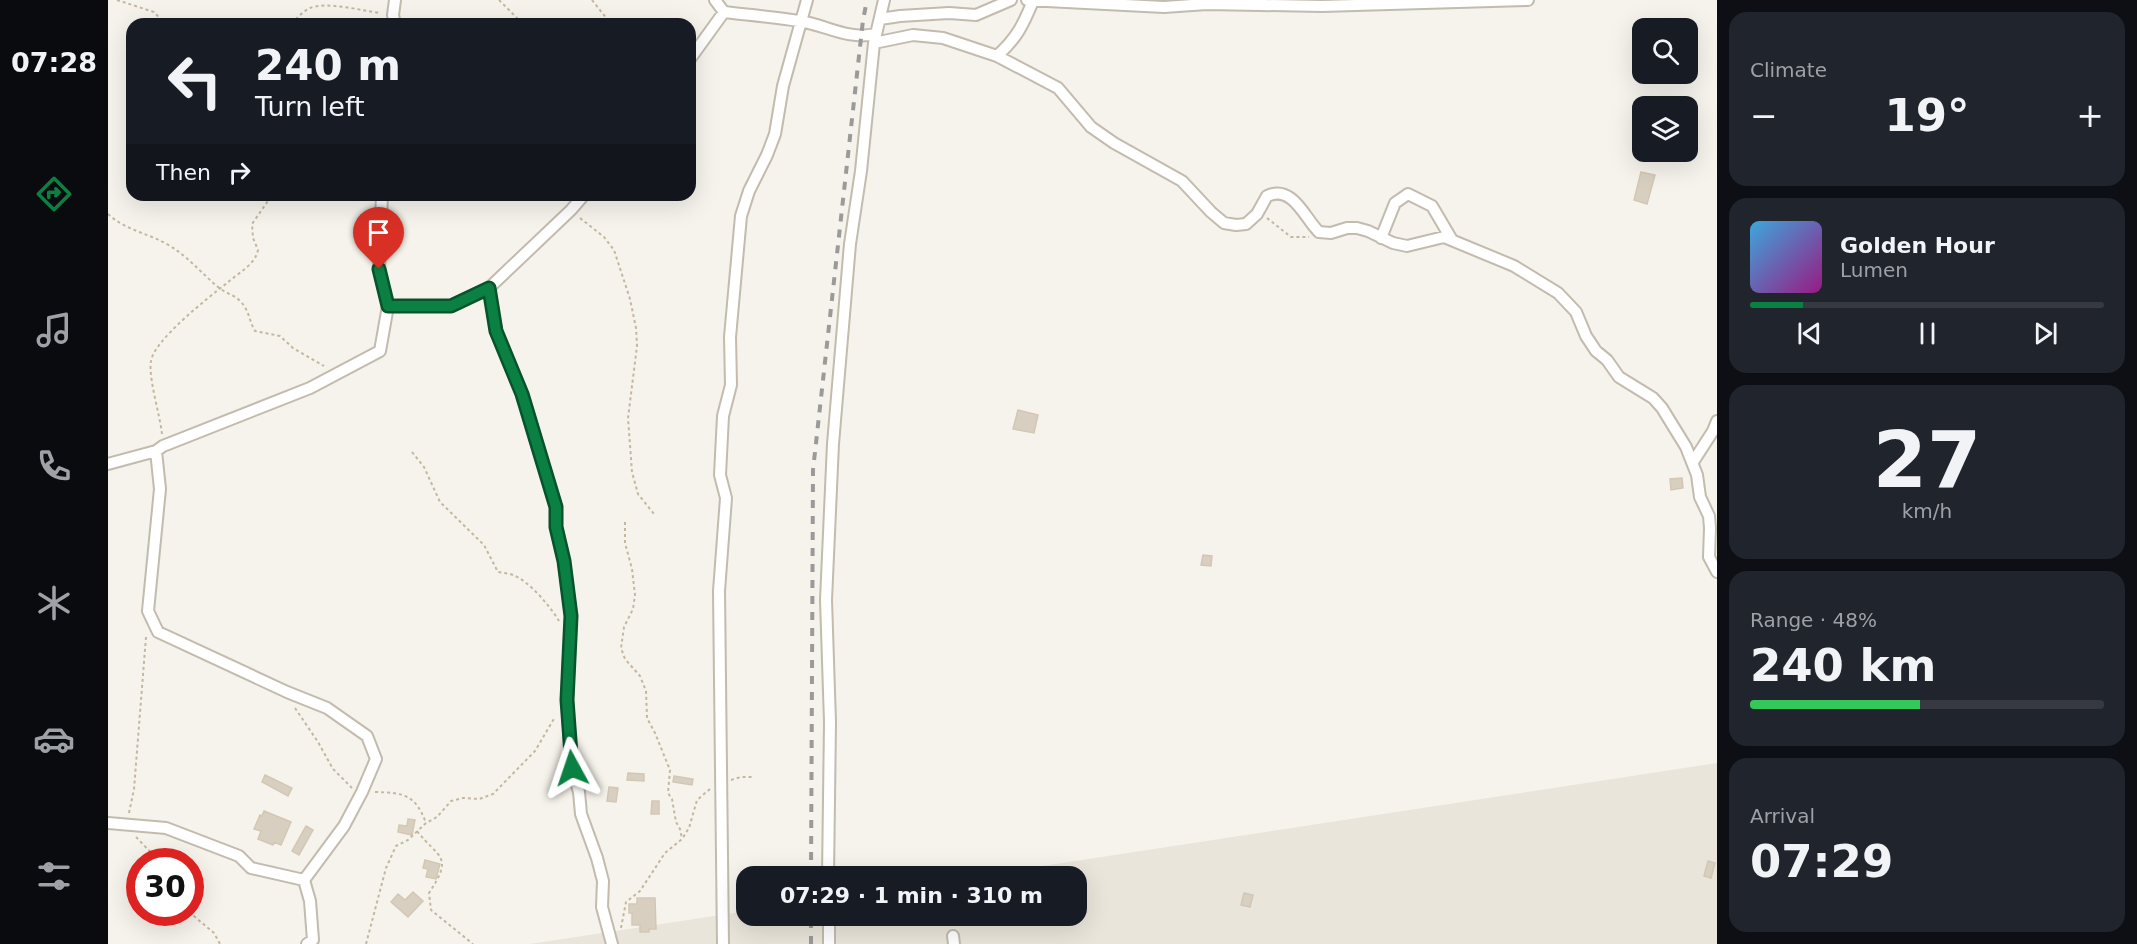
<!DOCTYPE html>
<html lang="en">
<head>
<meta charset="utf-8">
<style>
	body { margin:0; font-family:"DejaVu Sans",sans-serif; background:#20242c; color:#f1f3f6; height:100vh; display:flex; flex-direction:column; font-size:22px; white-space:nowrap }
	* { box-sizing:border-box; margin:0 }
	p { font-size:20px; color:#9ea1a6 }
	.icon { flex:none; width:33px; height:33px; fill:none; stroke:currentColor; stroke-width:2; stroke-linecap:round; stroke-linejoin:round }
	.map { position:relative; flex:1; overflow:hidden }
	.drawer { display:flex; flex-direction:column; gap:12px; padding:12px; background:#0d0f14; width:420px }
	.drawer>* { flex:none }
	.hud { position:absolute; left:18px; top:18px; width:570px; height:183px; border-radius:18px; box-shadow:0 6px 24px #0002; background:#171b24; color:#f1f3f6; overflow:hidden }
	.tools { position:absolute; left:1524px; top:18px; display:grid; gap:12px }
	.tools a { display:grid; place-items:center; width:66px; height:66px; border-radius:12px; background:#171b24; box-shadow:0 6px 24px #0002; font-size:30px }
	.speed { position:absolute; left:18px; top:848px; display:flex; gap:12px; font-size:30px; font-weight:700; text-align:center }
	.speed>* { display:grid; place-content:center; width:78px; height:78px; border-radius:50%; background:#171b24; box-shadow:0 6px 24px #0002; line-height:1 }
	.speed .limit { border:9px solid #d22; background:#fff; color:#111 }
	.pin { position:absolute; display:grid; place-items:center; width:51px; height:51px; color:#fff; margin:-62px -26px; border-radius:50% 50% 50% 0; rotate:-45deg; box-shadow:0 0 6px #0007 }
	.pin .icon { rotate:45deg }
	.me { position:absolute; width:66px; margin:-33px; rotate:355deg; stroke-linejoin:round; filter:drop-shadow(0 0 4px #0008) }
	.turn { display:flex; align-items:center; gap:21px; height:126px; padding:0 30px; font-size:27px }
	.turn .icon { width:78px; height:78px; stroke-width:2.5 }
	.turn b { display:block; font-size:42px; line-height:51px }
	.then { display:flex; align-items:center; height:57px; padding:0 30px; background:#0003; gap:12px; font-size:22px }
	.big { font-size:45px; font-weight:700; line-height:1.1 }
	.drawer .card { flex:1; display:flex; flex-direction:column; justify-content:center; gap:9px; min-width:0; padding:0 21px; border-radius:18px; background:#20242c }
	.drawer .dial { align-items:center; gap:0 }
	.dial b { font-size:78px; line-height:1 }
	.song { display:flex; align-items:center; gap:18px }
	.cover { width:72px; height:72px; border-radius:9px; background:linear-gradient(135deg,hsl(200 70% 55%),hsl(310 70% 35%)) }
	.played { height:6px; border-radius:3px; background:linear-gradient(90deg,#0b8043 15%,#363941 15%) }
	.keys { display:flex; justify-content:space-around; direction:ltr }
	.heat { display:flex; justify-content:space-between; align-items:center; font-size:33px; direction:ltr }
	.charge { height:9px; border-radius:4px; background:linear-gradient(90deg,#34c759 48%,#363941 0) }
	.trip { position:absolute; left:628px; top:866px; width:351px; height:60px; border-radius:18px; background:#171b24; box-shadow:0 6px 24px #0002; font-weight:700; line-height:60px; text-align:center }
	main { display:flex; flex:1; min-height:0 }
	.menu { display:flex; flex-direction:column; width:108px; justify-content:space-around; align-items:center; background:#090b0e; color:#9ea1a6 }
	.menu .icon { width:42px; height:42px }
	.menu .active { color:#0b8043 }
	.menu b { font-size:27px; color:#f1f3f6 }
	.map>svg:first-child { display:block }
	.residential { fill:#eae5da }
	.building { fill:#d8cfc1; stroke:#d3c7b4; stroke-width:1.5 }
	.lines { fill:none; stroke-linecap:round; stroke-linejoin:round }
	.minor-casing { stroke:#c2bbae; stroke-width:14 }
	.path { stroke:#c4b79f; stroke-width:2; stroke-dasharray:3 3; stroke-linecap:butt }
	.minor { stroke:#fff; stroke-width:10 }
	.rail { stroke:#9a9a9a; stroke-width:4; stroke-dasharray:8 8; stroke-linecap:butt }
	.route-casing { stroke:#07532c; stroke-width:15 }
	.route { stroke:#0b8043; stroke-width:10 }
</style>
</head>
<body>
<main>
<nav class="menu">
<b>07:28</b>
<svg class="icon active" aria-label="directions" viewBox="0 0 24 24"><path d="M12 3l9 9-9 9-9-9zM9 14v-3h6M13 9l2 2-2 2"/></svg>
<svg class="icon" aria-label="music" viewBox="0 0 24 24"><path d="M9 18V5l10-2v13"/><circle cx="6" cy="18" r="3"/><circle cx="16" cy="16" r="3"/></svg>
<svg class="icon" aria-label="phone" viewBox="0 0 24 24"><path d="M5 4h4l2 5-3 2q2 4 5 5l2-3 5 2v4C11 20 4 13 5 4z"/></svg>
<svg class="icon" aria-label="climate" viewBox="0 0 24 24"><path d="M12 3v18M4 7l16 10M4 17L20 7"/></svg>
<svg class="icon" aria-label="car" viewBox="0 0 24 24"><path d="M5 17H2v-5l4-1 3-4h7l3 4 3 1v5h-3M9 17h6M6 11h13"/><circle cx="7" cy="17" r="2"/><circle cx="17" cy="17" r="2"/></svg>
<svg class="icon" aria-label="filters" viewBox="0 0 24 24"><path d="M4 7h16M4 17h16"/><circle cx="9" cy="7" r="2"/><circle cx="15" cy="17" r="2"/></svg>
</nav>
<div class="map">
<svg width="1609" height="944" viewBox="0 0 1609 944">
	<rect width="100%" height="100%" fill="#f6f3ec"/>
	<!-- residential -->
	<path class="residential" d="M1609 763V944H422L639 911V915H969V876H869Z"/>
	<!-- building -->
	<path class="building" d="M1533 172 1547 175 1539 204 1526 200Z
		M910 410 930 415 926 433 905 429Z
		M1574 478 1575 488 1563 490 1562 479Z
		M1095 555 1104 556 1103 566 1093 565Z
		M520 773 536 774V781L519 780Z
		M157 775 184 788 180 796 154 782Z
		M566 776 585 779 584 785 565 782Z
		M501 787 510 788 508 802 499 801Z
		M544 801H551V814H543Z
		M156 811 183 822 173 845 166 842 165 845 150 839 153 831 146 829 152 815 154 816Z
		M300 819 307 820 304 835 290 832 291 825 299 826Z
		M198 826 205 830 191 855 184 851Z
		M317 860 332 864 328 879 318 877 320 869 315 868Z
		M1600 861 1607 863 1603 878 1596 876Z
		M305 892 315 901 300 917 283 902 290 894 297 900Z
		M1136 893 1145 895 1142 907 1133 905Z
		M529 898H547L548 929H541V932H532V925H524V913H521V904H529Z"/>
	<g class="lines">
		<defs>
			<path id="minor" d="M287 0 285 15 287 24
				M607 0 616 12C641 15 666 17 691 21 719 25 738 40 768 34
				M919 0 1056 7 1099 4 1214 6 1420 0
				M772 19 792 16 841 13 868 15 903 0
				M766 43 805 35 835 38 889 56 950 88 983 127 1006 143 1074 181 1103 212 1116 223 1128 225 1138 224 1149 214 1159 196C1185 184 1197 219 1211 232L1223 233 1239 228H1249L1260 231 1285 243 1299 246 1336 237 1406 266 1450 293 1468 312 1478 336 1488 351 1499 360 1511 377 1545 398 1554 408 1578 447 1589 475 1592 497 1601 516 1602 528 1601 557 1609 572
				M889 56C909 38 915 25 925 1
				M582 59 616 12
				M274 195 271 269 280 306
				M1273 238 1287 203 1300 194 1324 206 1344 240
				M381 288 388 331 414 394 448 507V527L456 561 463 616 459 700 464 768 471 792 473 814 489 858 495 881 494 907 504 944
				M48 451 52 489 40 611 50 632 179 692 219 708 259 736 268 759 254 792 236 826 196 880
				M1585 462 1605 431 1609 421
				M0 464 48 451 55 446 202 388 272 351 280 306H343L381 288 463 210 476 195
				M0 823 58 828 131 856 143 868 196 880 202 901 205 940 199 944
				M720 876 722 722 718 600 725 444 742 244 753 171 766 43 776 0
				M721 915V944
				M845 936 846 944
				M615 944 611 591 618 498 612 475 615 416 623 385 622 337 633 216 641 191 659 155 667 134 675 86 699 0"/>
		</defs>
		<!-- minor casing -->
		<use href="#minor" class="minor-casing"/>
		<!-- path -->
		<path class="path" d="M9 0 46 12 57 24
			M391 0 415 24
			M484 0 503 24
			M184 24C189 18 194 12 202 8 218 1 255 11 273 13
			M0 214C16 229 38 233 57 243 79 255 92 272 110 287 117 293 127 295 133 302 141 310 141 321 147 331L172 336 185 348 216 366
			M472 218 496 237 506 250 522 299 528 328 529 346 520 418 524 472 530 494 546 514
			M1159 218 1183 237H1201
			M54 434C52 415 40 377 43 361 46 340 101 297 119 283 130 273 147 265 150 250L145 238 144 224 164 195
			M304 452 316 467 332 502 376 545 390 572C395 573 400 573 405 575 421 581 442 606 451 621
			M517 522V543L524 569 527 595 525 609 516 627 513 648 517 659 532 676 538 691 539 718 547 733 562 770 560 793 564 799 568 822 572 829 574 839
			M187 708 210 742 225 769 244 788
			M623 780 633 777H646
			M267 792C296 793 307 794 318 823
			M21 813 26 789 38 637
			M309 831C331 859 346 855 321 893L323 910 365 944
			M28 837 51 861
			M81 912 106 933 112 944
			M513 928 518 902 532 891 557 853 574 839 581 828 589 800 602 789
			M258 944 278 868 288 846 300 840 318 823 329 817 343 801 355 798 371 799 385 794 427 751 447 717"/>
		<!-- minor -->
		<use href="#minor" class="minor"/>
		<!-- rail -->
		<path class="rail" d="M703 876 705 470 755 20 759 0
			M703 944V915"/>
	</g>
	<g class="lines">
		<defs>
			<path id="route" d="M271 269 280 306H343L381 288 388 331 414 394 448 507V527L456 561 463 616 459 700 464 768"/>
		</defs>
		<!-- route casing -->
		<use href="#route" class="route-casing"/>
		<!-- route -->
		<use href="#route" class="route"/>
	</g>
</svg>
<div class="tools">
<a><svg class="icon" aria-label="search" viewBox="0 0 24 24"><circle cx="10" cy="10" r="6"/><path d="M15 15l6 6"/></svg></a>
<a><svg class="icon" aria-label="layers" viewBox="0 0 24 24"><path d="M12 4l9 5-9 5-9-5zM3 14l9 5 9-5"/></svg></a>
</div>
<div class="speed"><div class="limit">30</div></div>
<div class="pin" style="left:271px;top:269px;background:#d93025"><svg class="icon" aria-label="arrive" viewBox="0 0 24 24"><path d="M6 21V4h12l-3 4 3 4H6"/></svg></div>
<svg class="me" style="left:464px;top:768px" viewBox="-20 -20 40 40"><path d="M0-17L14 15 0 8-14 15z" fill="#0b8043" stroke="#fff" stroke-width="4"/></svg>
<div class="trip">07:29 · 1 min · 310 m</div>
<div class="hud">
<div class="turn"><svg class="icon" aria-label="left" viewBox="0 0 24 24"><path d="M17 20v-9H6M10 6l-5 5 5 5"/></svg><div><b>240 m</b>Turn left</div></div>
<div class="then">Then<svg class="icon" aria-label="right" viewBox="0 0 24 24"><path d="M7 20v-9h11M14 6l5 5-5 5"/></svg></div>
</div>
</div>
<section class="drawer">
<div class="card"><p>Climate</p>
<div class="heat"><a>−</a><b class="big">19°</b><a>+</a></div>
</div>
<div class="card">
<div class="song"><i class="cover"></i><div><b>Golden Hour</b><p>Lumen</p></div></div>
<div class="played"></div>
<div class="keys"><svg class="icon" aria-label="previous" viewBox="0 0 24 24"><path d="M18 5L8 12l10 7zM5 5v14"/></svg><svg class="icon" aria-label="pause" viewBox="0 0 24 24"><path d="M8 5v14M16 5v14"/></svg><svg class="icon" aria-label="next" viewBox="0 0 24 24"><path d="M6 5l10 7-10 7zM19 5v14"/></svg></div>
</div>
<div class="card dial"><b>27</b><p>km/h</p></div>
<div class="card"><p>Range · 48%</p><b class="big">240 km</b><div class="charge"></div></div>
<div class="card"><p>Arrival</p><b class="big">07:29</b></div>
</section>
</main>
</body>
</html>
